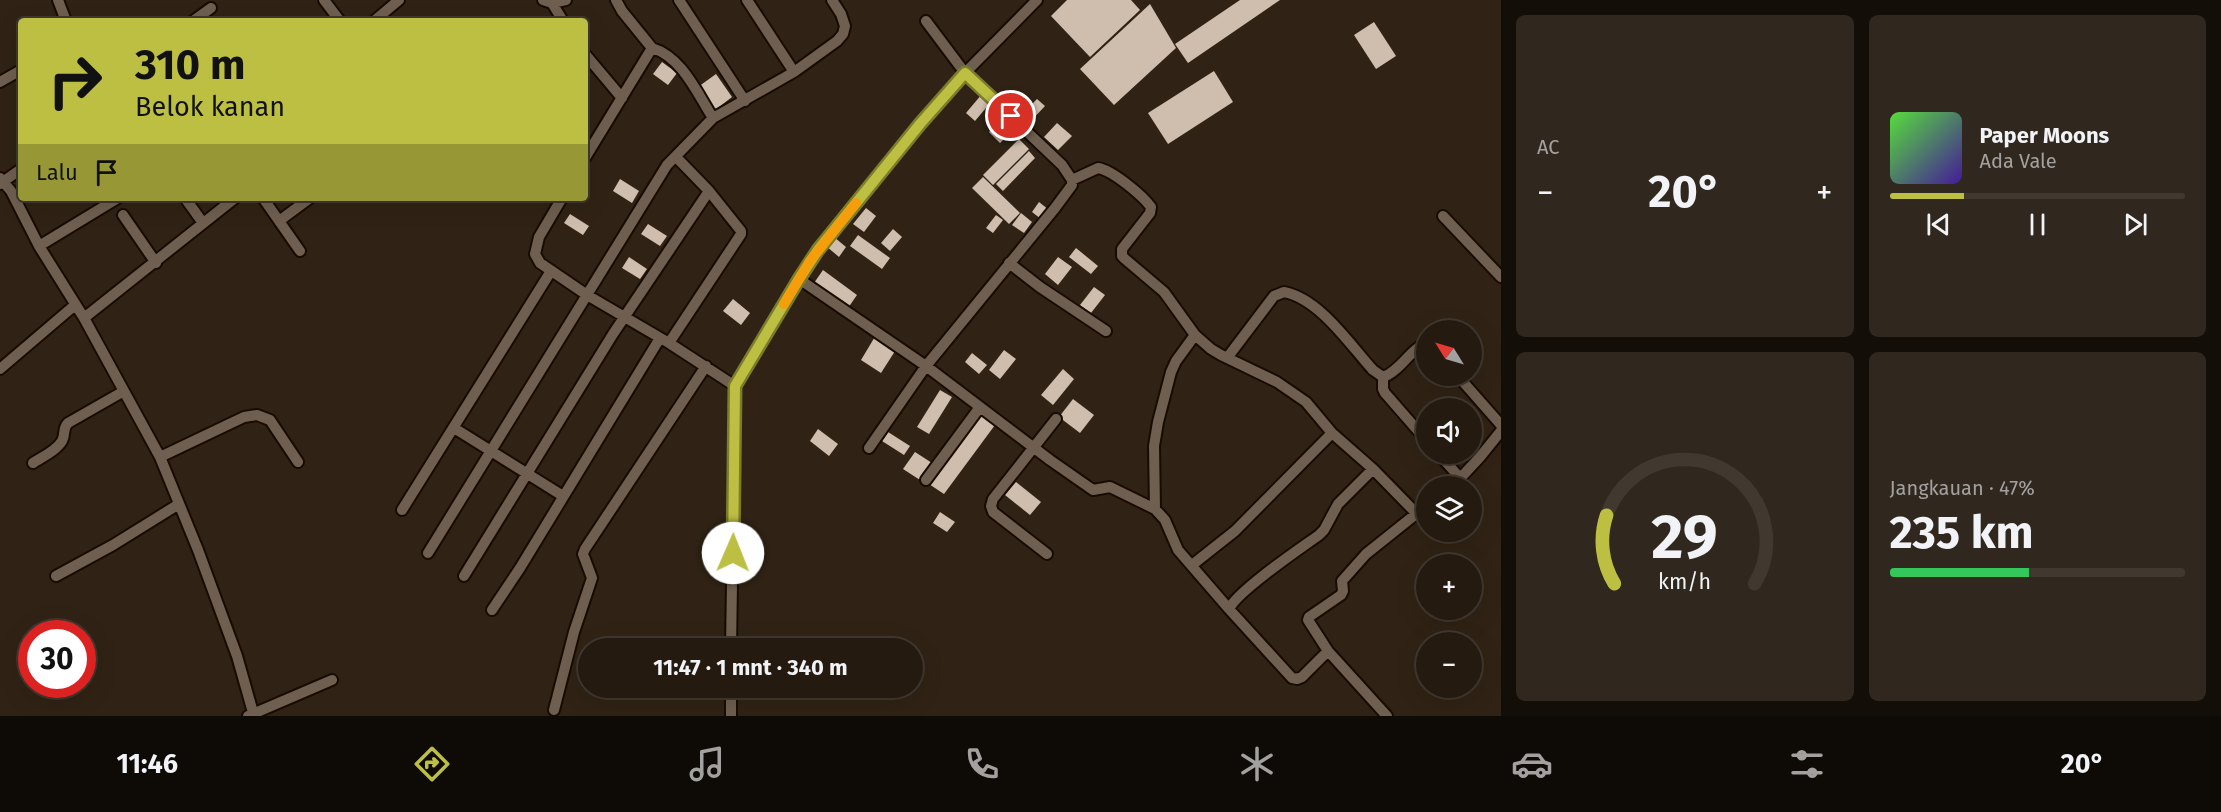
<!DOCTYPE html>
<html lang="id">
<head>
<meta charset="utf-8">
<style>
	body { margin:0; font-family:"Fira Sans",sans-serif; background:#30271e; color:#f1f3f6; height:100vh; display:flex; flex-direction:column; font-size:22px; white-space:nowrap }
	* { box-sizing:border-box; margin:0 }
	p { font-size:20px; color:#a3a19f }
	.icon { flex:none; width:33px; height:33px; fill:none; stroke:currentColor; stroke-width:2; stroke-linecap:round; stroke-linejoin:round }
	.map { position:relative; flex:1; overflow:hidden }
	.sheet { display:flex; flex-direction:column; gap:15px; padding:15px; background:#140e09; width:720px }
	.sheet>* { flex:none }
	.banner { position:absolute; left:18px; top:18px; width:570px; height:183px; border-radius:6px; box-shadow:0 6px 24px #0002,0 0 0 2px #413830; background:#bdbf43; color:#111; overflow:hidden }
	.needle { width:39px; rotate:307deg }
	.tools { position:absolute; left:1416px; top:320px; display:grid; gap:12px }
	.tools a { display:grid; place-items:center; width:66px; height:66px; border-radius:50%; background:#241a10; box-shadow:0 6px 24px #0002,0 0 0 2px #413830; font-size:30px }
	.speed { position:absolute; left:18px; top:620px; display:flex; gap:12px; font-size:30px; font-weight:700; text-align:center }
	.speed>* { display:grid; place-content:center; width:78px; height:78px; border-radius:50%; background:#241a10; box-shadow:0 6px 24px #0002,0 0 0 2px #413830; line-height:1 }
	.speed .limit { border:9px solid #d22; background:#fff; color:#111 }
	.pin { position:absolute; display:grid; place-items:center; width:51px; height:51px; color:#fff; margin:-26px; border:3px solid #fff; border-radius:50%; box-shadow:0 2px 6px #0007 }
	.me { position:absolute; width:66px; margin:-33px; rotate:1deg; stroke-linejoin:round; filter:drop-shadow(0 0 4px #0008) }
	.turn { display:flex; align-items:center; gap:21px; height:126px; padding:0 18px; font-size:27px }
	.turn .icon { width:78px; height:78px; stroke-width:2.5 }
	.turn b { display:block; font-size:42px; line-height:51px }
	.then { display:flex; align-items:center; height:57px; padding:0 18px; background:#0003; gap:12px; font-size:22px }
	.big { font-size:45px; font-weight:700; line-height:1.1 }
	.sheet .card { flex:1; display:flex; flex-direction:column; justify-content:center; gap:9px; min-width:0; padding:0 21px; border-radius:9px; background:#30271e }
	.sheet .dial { align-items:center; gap:0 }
	.dial svg { height:156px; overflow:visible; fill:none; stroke:#413830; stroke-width:7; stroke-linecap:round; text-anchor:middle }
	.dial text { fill:#f1f3f6; stroke:none }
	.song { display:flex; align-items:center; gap:18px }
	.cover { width:72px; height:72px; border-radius:9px; background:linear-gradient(135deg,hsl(110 70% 55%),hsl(260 70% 35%)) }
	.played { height:6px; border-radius:3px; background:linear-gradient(90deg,#bdbf43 25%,#413830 25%) }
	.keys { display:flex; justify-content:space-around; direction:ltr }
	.heat { display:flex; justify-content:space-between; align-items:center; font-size:33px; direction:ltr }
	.charge { height:9px; border-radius:4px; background:linear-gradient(90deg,#34c759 47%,#413830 0) }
	.sheet .tiles { flex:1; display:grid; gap:15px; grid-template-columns:repeat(2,1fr) }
	.trip { position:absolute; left:578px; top:638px; width:345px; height:60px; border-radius:30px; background:#241a10; box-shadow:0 6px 24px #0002,0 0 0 2px #413830; font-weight:700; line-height:60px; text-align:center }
	.tabs { display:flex; height:96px; justify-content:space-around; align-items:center; background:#0e0a06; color:#a3a19f }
	.tabs .icon { width:42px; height:42px }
	.tabs .active { color:#bdbf43 }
	.tabs b { font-size:27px; color:#f1f3f6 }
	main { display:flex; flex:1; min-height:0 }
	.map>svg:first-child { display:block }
	.building { fill:#cfbead }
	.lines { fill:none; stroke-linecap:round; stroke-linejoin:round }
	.street-casing { stroke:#180c02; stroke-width:14 }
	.street { stroke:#6f5f50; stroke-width:10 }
	.route-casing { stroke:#7b7c2c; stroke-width:15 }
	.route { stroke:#bdbf43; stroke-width:10 }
	.slow { stroke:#f59e0b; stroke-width:10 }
</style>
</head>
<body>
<main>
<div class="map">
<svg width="1501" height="716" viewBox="0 0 1501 716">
	<rect width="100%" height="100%" fill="#302315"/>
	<!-- building -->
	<path class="building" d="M1067 0H1131L1140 10 1090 57 1051 16Z
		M1240 0H1280L1188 63 1175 44Z
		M1150 4 1176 48 1114 105 1080 69Z
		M1374 22 1396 56 1376 69 1354 35Z
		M662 62 677 73 668 85 653 74Z
		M1214 71 1233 102 1168 144 1148 113Z
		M716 74 732 97 715 110 698 87Z
		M982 94 991 102 975 121 966 113Z
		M1037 99 1045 106 1030 122 1022 114Z
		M1003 118 1014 129 1000 143 989 132Z
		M1057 123 1072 136 1058 150 1044 137Z
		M1019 139 1029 149 993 185 983 175Z
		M1029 151 1035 158 1003 191 996 184Z
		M983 177 1020 213 1009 224 972 188Z
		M620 179 639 191 632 203 613 191Z
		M1039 202 1049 210 1041 219 1032 212Z
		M866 208 876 216 864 232 853 224Z
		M1021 213 1032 222 1024 233 1012 225Z
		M570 214 589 226 583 235 564 223Z
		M996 215 1003 220 993 233 986 228Z
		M648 224 667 236 660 246 641 234Z
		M893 229 902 237 890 251 881 243Z
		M858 235 890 258 882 269 850 246Z
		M834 237 846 247 839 257 826 246Z
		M1076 248 1098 266 1091 274 1069 257Z
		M629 257 647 269 640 279 622 268Z
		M1058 257 1072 267 1058 285 1045 274Z
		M823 270 857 295 848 308 814 283Z
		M1094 287 1105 295 1091 313 1080 305Z
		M733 299 750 313 741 325 723 311Z
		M876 335 897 348 881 373 861 360Z
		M1004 350 1016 359 1000 379 989 370Z
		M972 353 987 365 979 374 965 362Z
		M1063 369 1074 379 1053 405 1041 395Z
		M940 390 952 397 929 434 917 427Z
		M1073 399 1094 415 1080 433 1059 417Z
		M980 415 995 425 944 494 929 484Z
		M818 429 838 444 829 456 810 441Z
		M888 432 910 446 904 455 882 441Z
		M915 452 932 463 920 480 903 469Z
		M1016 482 1041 502 1030 515 1005 495Z
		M940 512 955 522 947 532 933 523Z"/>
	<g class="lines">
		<defs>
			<path id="street" d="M58 0 66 21
				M324 0 340 21
				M543 0 552 3 563 21
				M679 0 745 101
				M747 0 794 72
				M552 3 566 0
				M193 21 211 8
				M374 21 399 0
				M926 21 965 73 1062 165 1072 180
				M652 48C682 57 697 93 713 118
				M585 54 622 98
				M0 82 21 70
				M585 158 652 48 622 11 616 0
				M0 178 11 191 39 246 84 318 160 457 198 550 237 656 254 716
				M0 184 21 169
				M185 198 203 223
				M263 198 300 251
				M562 198 539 237 535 254 540 263 587 295 669 343 735 386
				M123 215 156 263
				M1443 216 1501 277
				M279 221 310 198
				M39 246 118 198
				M1009 263 1040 287 1106 331
				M799 279 926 366 1050 460 1093 490 1110 487 1155 509 1165 520 1178 550 1229 609
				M84 318 235 198
				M669 343 741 234V231L709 191
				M1227 358 1274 296 1284 292C1320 299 1350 345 1373 370L1383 377
				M0 369 75 305
				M1457 375 1501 425
				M1383 377V389L1385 393 1426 440
				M1383 377C1400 372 1413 345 1426 345
				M454 428 563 496
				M869 448 926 366 1055 208 1072 185V180L1098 168C1112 170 1142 195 1151 207L1150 213 1122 249V256L1125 259 1164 292 1195 335 1211 349 1221 355 1277 382 1306 402 1332 433 1373 469 1416 513
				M1438 453 1461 479
				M160 457 244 417 257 415 270 420 298 462
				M33 463C42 457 56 451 62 441 66 434 62 429 68 423L124 391
				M926 480 980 407
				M1453 486 1480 457 1501 431
				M1155 509 1154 446 1158 422 1171 372 1176 361 1195 335
				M402 510 551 271
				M428 553 667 165 713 118 794 72 837 41 843 34 845 26 841 14 832 0
				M1047 554 993 512 991 506 993 499 1056 419
				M1192 565 1235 531 1332 433
				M56 576 113 545 179 504
				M464 576 613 334 709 191 678 159 674 158
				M492 610 520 568 660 338
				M731 648 735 386 799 279 826 239 920 124 965 73 1037 0
				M1328 651 1302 677 1297 679 1292 678 1229 609C1237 591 1301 548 1319 535L1324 530 1338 504 1373 469
				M731 687V716
				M554 710 574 632 592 578 583 554 585 549 706 366
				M248 716 332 680
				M1387 716 1328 651 1308 620 1309 617 1341 595 1343 591 1342 581 1366 554 1426 506"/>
		</defs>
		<!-- street casing -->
		<use href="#street" class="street-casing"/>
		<!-- street -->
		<use href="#street" class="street"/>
	</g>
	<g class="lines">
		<defs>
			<path id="route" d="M733 553 735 386 799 279 818 250 920 124 965 73 1011 116"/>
		</defs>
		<!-- route casing -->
		<use href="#route" class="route-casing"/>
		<!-- route -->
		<use href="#route" class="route"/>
		<!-- slow -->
		<path class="slow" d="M784 304 810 261 856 203"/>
	</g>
</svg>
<div class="tools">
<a><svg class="needle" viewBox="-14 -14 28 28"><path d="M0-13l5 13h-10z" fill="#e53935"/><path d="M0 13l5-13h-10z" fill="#a3a19f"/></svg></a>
<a><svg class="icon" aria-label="sound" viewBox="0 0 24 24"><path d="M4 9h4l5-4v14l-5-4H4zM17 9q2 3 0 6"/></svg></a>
<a><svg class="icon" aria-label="layers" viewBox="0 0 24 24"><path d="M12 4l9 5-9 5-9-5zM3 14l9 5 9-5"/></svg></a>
<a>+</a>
<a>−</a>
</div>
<div class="speed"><div class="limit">30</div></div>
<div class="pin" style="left:1011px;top:116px;background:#d93025"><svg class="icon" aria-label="arrive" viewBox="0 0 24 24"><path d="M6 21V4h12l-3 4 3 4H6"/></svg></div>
<svg class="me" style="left:733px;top:553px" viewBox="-20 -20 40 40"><circle r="19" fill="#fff"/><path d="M0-13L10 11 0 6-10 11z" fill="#bdbf43"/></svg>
<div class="trip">11:47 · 1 mnt · 340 m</div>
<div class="banner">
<div class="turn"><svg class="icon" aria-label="right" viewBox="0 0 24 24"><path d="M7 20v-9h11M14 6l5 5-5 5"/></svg><div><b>310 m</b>Belok kanan</div></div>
<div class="then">Lalu<svg class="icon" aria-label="arrive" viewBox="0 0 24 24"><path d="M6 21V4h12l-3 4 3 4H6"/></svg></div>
</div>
</div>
<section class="sheet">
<div class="tiles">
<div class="card"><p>AC</p>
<div class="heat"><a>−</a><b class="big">20°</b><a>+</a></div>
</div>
<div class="card">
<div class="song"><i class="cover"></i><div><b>Paper Moons</b><p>Ada Vale</p></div></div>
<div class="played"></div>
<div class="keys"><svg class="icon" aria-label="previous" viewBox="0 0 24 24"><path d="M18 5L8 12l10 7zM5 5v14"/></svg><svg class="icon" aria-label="pause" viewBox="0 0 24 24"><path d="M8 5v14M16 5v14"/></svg><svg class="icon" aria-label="next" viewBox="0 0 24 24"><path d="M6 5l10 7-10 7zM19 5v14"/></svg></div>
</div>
<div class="card dial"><svg viewBox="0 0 100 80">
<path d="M14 69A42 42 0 1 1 86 69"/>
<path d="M14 69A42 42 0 0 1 10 34" stroke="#bdbf43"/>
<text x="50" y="56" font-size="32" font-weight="700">29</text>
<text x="50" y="72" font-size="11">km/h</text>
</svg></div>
<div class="card"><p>Jangkauan · 47%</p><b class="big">235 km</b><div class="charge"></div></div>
</div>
</section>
</main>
<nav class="tabs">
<b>11:46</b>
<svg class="icon active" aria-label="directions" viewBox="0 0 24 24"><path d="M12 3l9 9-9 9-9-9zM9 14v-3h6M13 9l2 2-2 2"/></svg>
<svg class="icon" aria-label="music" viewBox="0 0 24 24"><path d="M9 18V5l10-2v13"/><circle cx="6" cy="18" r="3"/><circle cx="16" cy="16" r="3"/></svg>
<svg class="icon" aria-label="phone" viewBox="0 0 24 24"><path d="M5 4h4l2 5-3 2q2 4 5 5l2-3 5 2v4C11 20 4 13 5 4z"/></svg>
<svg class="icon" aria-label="climate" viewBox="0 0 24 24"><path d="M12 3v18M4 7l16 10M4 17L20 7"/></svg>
<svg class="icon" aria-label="car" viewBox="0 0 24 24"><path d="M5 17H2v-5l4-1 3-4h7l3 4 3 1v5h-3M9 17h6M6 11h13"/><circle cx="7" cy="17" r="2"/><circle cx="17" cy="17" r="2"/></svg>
<svg class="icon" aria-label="filters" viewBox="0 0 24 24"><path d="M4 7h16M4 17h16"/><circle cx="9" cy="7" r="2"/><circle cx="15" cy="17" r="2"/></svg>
<b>20°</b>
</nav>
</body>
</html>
